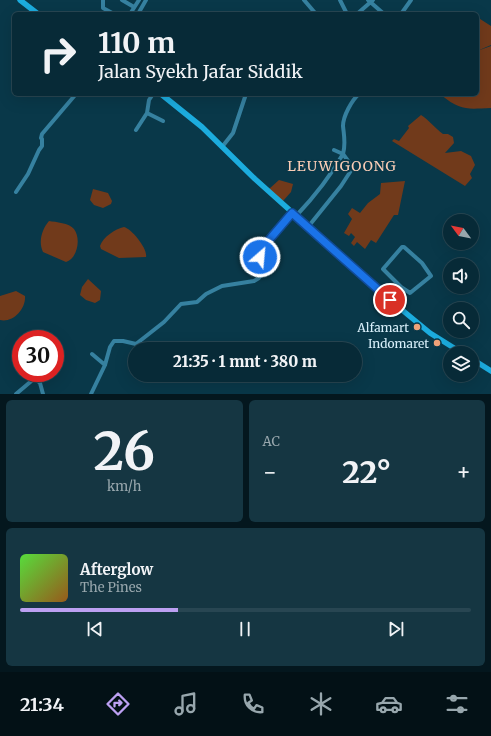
<!DOCTYPE html>
<html lang="id">
<head>
<meta charset="utf-8">
<style>
	body { margin:0; font-family:Merriweather,serif; background:#153642; color:#f1f3f6; height:100vh; display:flex; flex-direction:column; font-size:15px; white-space:nowrap }
	* { box-sizing:border-box; margin:0 }
	p { font-size:13px; color:#98a7ad }
	.icon { flex:none; width:22px; height:22px; fill:none; stroke:currentColor; stroke-width:2; stroke-linecap:round; stroke-linejoin:round }
	.map { position:relative; height:394px; overflow:hidden }
	.side { display:flex; flex-direction:column; gap:6px; padding:6px; background:#04171e; flex:1 }
	.side>* { flex:none }
	.banner { position:absolute; left:12px; top:12px; width:467px; height:84px; border-radius:6px; box-shadow:0 4px 16px #0002,0 0 0 1px #284652; background:#072a37; color:#f1f3f6; overflow:hidden }
	.needle { width:26px; rotate:302deg }
	.buttons { position:absolute; left:443px; top:214px; display:grid; gap:8px }
	.buttons a { display:grid; place-items:center; width:36px; height:36px; border-radius:50%; background:#072a37; box-shadow:0 4px 16px #0002,0 0 0 1px #284652; font-size:20px }
	.speed { position:absolute; left:12px; top:330px; display:flex; gap:8px; font-size:20px; font-weight:700; text-align:center }
	.speed>* { display:grid; place-content:center; width:52px; height:52px; border-radius:50%; background:#072a37; box-shadow:0 4px 16px #0002,0 0 0 1px #284652; line-height:1 }
	.speed .limit { border:6px solid #d22; background:#fff; color:#111 }
	.pin { position:absolute; display:grid; place-items:center; width:34px; height:34px; color:#fff; margin:-17px; border:2px solid #fff; border-radius:50%; box-shadow:0 1px 4px #0007 }
	.me { position:absolute; width:44px; margin:-22px; rotate:27deg; stroke-linejoin:round; filter:drop-shadow(0 0 3px #0008) }
	.turn { display:flex; align-items:center; gap:14px; height:84px; padding:0 20px; font-size:18px }
	.turn .icon { width:52px; height:52px; stroke-width:2.5 }
	.turn b { display:block; font-size:28px; line-height:34px }
	.big { font-size:30px; font-weight:800; line-height:1.1 }
	.side .tile { flex:1; display:flex; flex-direction:column; justify-content:center; gap:6px; min-width:0; padding:0 14px; border-radius:6px; background:#153642 }
	.side .dial { align-items:center; gap:0 }
	.dial b { font-size:52px; line-height:1 }
	.song { display:flex; align-items:center; gap:12px }
	.cover { width:48px; height:48px; border-radius:6px; background:linear-gradient(135deg,hsl(110 70% 55%),hsl(30 70% 35%)) }
	.played { height:4px; border-radius:2px; background:linear-gradient(90deg,#bca0f2 35%,#284652 35%) }
	.keys { display:flex; justify-content:space-around; direction:ltr }
	.heat { display:flex; justify-content:space-between; align-items:center; font-size:22px; direction:ltr }
	.side .tiles { flex:1; display:grid; gap:6px; grid-template-columns:1fr 1fr }
	.tile:last-child { grid-column:span 2 }
	.trip { position:absolute; left:128px; top:342px; width:234px; height:40px; border-radius:20px; background:#072a37; box-shadow:0 4px 16px #0002,0 0 0 1px #284652; font-weight:800; line-height:40px; text-align:center }
	.dock { display:flex; height:64px; justify-content:space-around; align-items:center; background:#031116; color:#98a7ad }
	.dock .icon { width:28px; height:28px }
	.dock .active { color:#bca0f2 }
	.dock b { font-size:18px; color:#f1f3f6 }
	.map>svg:first-child { display:block }
	.green { fill:#713a1b }
	.lines { fill:none; stroke-linecap:round; stroke-linejoin:round }
	.street { stroke:#3681a0; stroke-width:4 }
	.secondary { stroke:#1cacde; stroke-width:5.5 }
	.route-casing { stroke:#114b97; stroke-width:10 }
	.route { stroke:#1a73e8; stroke-width:7 }
	.poi-dot { fill:#f0a279; stroke:#093849; stroke-width:1.5 }
	.labels { text-anchor:middle; dominant-baseline:central; stroke-width:4; stroke-linejoin:round; paint-order:stroke }
	.poi-label { font-size:12px; fill:#d8effa; stroke:#093849; text-anchor:end }
	.quarter-label { font-size:14px; letter-spacing:1px; fill:#facdb6; stroke:#093849 }
</style>
</head>
<body>
<div class="map">
<svg width="491" height="394" viewBox="0 0 491 394">
	<rect width="100%" height="100%" fill="#093849"/>
	<!-- green -->
	<path class="green" d="M477 17 491 26V45L477 51Z
		M491 46V108C467 109 461 111 441 95L440 94H477V51Z
		M421 115C429 120 435 128 443 134H448L453 137 454 143 445 153 461 151 471 156 475 165 470 174 472 178 465 186 392 141 394 139 399 141 409 128 408 126Z
		M279 180 293 184 291 192 283 201 269 189Z
		M405 181 398 215H394L376 243 371 240 365 249 357 242 354 246 351 243 355 237 351 233 349 236 344 233 352 219 348 214 352 208 360 213 368 203 380 194 381 183Z
		M93 189 108 193 112 201 111 204 103 208 94 205 90 200Z
		M49 221C56 222 69 223 74 229 81 238 78 258 66 262L43 252C38 242 42 229 49 221Z
		M124 227C132 229 148 249 146 257L119 258 101 249 100 246C103 237 115 229 124 227Z
		M88 279 101 291 100 300 95 303 86 300 80 295 82 287Z
		M16 291 25 296C26 309 13 323 0 320V296Z"/>
	<g class="lines">
		<!-- street -->
		<path class="street" d="M103 0V8L114 14
			M122 0 134 7
			M304 0 316 14
			M340 0 347 14
			M368 0 384 14
			M130 14 139 0
			M138 14 146 0
			M357 14 373 0
			M401 14 411 0
			M153 94 149 100 147 113 163 121
			M136 130 147 113
			M222 147 233 133 246 94
			M16 192 28 174 39 150 42 146V139L41 138 42 134 76 94
			M296 216C314 197 330 177 343 154L334 150
			M308 227 341 186 352 169 351 165 343 154C346 144 344 136 343 126 343 116 352 100 359 94
			M402 247H404L422 263 431 276 410 293 401 287 383 269Z
			M390 300 401 287
			M92 354 105 365
			M16 394 35 378 40 383 43 394
			M91 394 105 365 110 347 114 341H123L136 344 164 322 181 304 197 302 206 294 222 286 254 281 259 278 263 272 260 257 261 250 292 213"/>
		<!-- secondary -->
		<path class="secondary" d="M20 0 38 14
			M161 94 202 127 255 179 390 300 430 333 462 353
			M472 359 491 371"/>
	</g>
	<g class="lines">
		<defs>
			<path id="route" d="M260 257 263 247 292 213 390 300"/>
		</defs>
		<!-- route casing -->
		<use href="#route" class="route-casing"/>
		<!-- route -->
		<use href="#route" class="route"/>
	</g>
	<!-- markers -->
	<g class="poi-dot">
		<circle cx="417" cy="327" r="4"/>
		<circle cx="437" cy="343" r="4"/>
	</g>
	<g class="labels">
		<!-- poi labels -->
		<g class="poi-label">
			<text x="409" y="327">Alfamart</text>
			<text x="429" y="343">Indomaret</text>
		</g>
		<!-- quarter labels -->
		<g class="quarter-label">
			<text x="342" y="166">LEUWIGOONG</text>
		</g>
	</g>
</svg>
<div class="buttons">
<a><svg class="needle" viewBox="-14 -14 28 28"><path d="M0-13l5 13h-10z" fill="#e53935"/><path d="M0 13l5-13h-10z" fill="#98a7ad"/></svg></a>
<a><svg class="icon" aria-label="sound" viewBox="0 0 24 24"><path d="M4 9h4l5-4v14l-5-4H4zM17 9q2 3 0 6"/></svg></a>
<a><svg class="icon" aria-label="search" viewBox="0 0 24 24"><circle cx="10" cy="10" r="6"/><path d="M15 15l6 6"/></svg></a>
<a><svg class="icon" aria-label="layers" viewBox="0 0 24 24"><path d="M12 4l9 5-9 5-9-5zM3 14l9 5 9-5"/></svg></a>
</div>
<div class="speed"><div class="limit">30</div></div>
<div class="pin" style="left:390px;top:300px;background:#d93025"><svg class="icon" aria-label="arrive" viewBox="0 0 24 24"><path d="M6 21V4h12l-3 4 3 4H6"/></svg></div>
<svg class="me" style="left:260px;top:257px" viewBox="-20 -20 40 40"><circle r="17" fill="#1a73e8" stroke="#fff" stroke-width="3"/><path d="M0-11L8 9 0 5-8 9z" fill="#fff"/></svg>
<div class="trip">21:35 · 1 mnt · 380 m</div>
<div class="banner">
<div class="turn"><svg class="icon" aria-label="right" viewBox="0 0 24 24"><path d="M7 20v-9h11M14 6l5 5-5 5"/></svg><div><b>110 m</b>Jalan Syekh Jafar Siddik</div></div>
</div>
</div>
<section class="side">
<div class="tiles">
<div class="tile dial"><b>26</b><p>km/h</p></div>
<div class="tile"><p>AC</p>
<div class="heat"><a>−</a><b class="big">22°</b><a>+</a></div>
</div>
<div class="tile">
<div class="song"><i class="cover"></i><div><b>Afterglow</b><p>The Pines</p></div></div>
<div class="played"></div>
<div class="keys"><svg class="icon" aria-label="previous" viewBox="0 0 24 24"><path d="M18 5L8 12l10 7zM5 5v14"/></svg><svg class="icon" aria-label="pause" viewBox="0 0 24 24"><path d="M8 5v14M16 5v14"/></svg><svg class="icon" aria-label="next" viewBox="0 0 24 24"><path d="M6 5l10 7-10 7zM19 5v14"/></svg></div>
</div>
</div>
</section>
<nav class="dock">
<b>21:34</b>
<svg class="icon active" aria-label="directions" viewBox="0 0 24 24"><path d="M12 3l9 9-9 9-9-9zM9 14v-3h6M13 9l2 2-2 2"/></svg>
<svg class="icon" aria-label="music" viewBox="0 0 24 24"><path d="M9 18V5l10-2v13"/><circle cx="6" cy="18" r="3"/><circle cx="16" cy="16" r="3"/></svg>
<svg class="icon" aria-label="phone" viewBox="0 0 24 24"><path d="M5 4h4l2 5-3 2q2 4 5 5l2-3 5 2v4C11 20 4 13 5 4z"/></svg>
<svg class="icon" aria-label="climate" viewBox="0 0 24 24"><path d="M12 3v18M4 7l16 10M4 17L20 7"/></svg>
<svg class="icon" aria-label="car" viewBox="0 0 24 24"><path d="M5 17H2v-5l4-1 3-4h7l3 4 3 1v5h-3M9 17h6M6 11h13"/><circle cx="7" cy="17" r="2"/><circle cx="17" cy="17" r="2"/></svg>
<svg class="icon" aria-label="filters" viewBox="0 0 24 24"><path d="M4 7h16M4 17h16"/><circle cx="9" cy="7" r="2"/><circle cx="15" cy="17" r="2"/></svg>
</nav>
</body>
</html>
